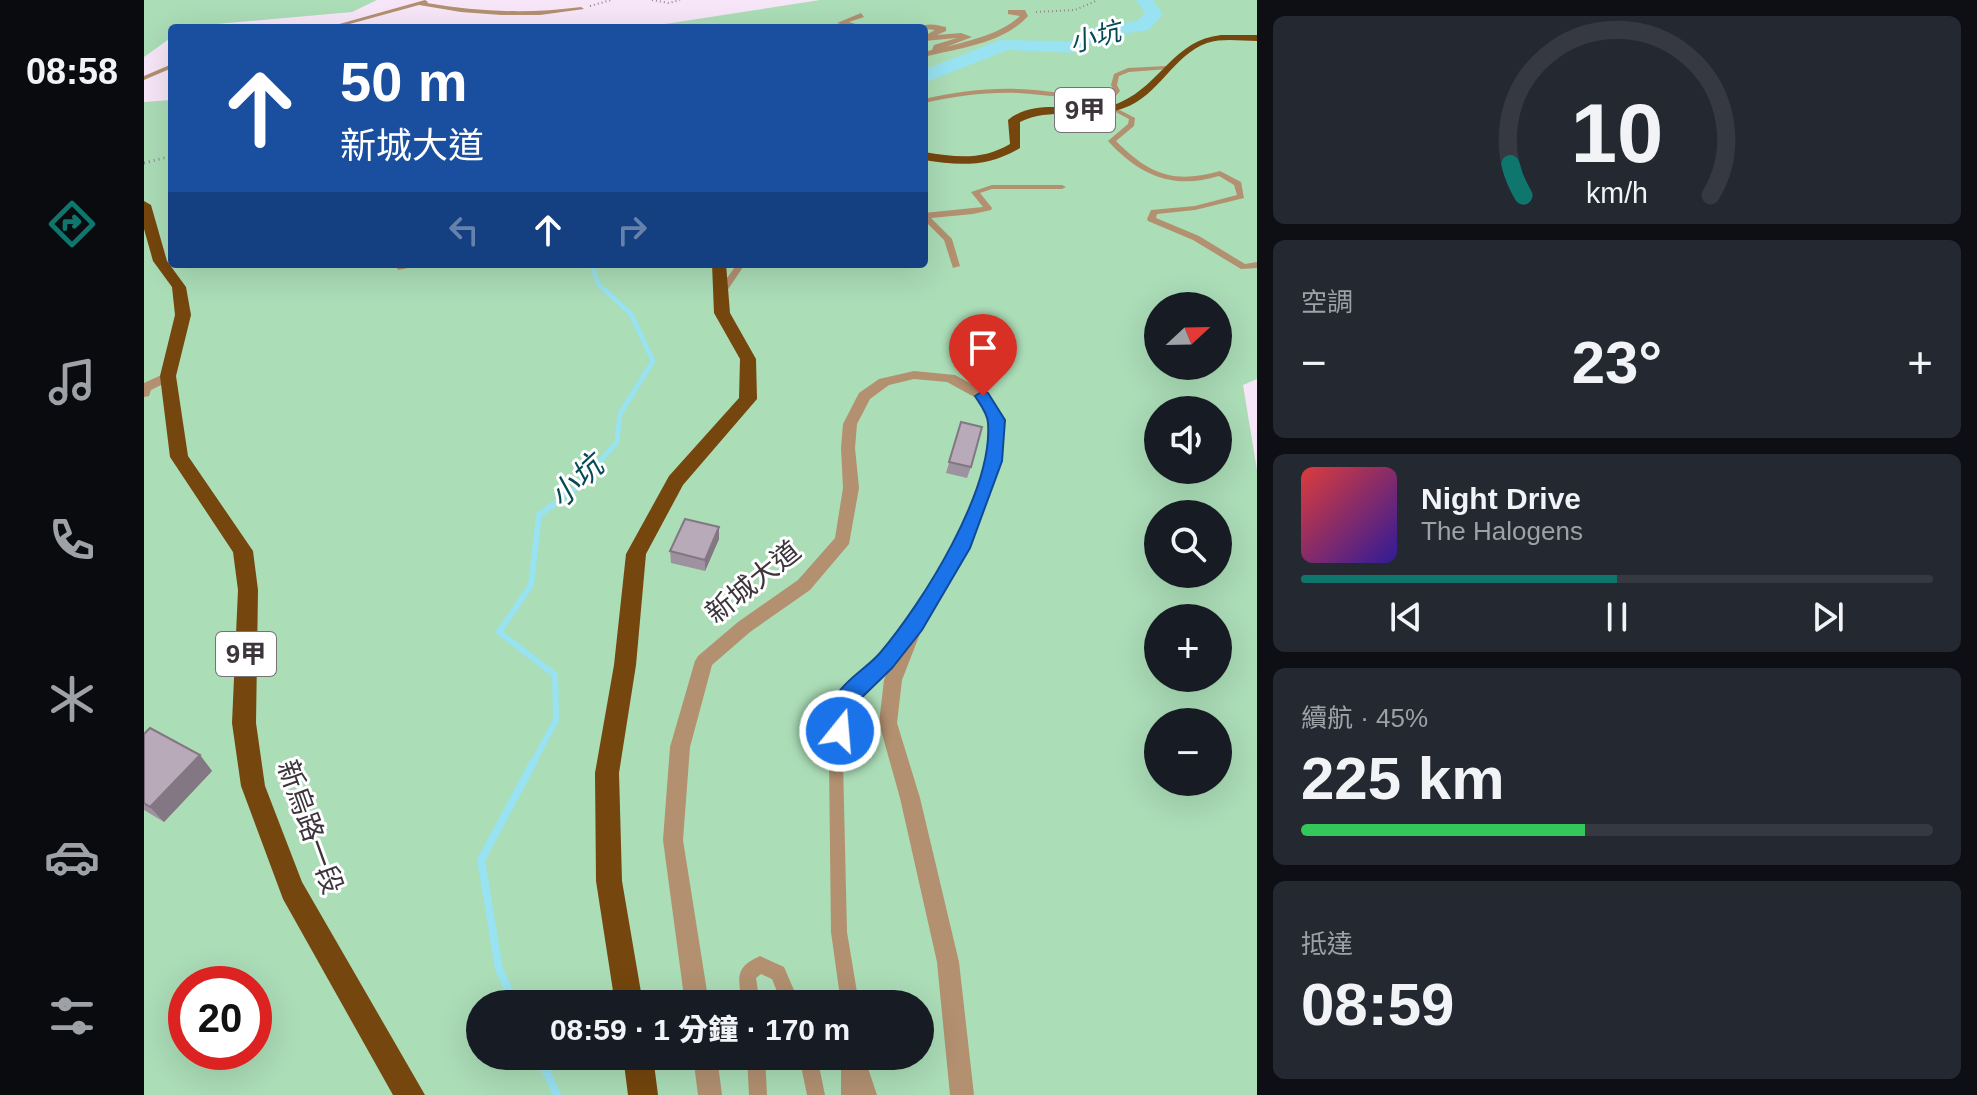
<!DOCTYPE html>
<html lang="zh-TW">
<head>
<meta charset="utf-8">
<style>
	body { margin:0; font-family:Helvetica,"Noto Sans TC",sans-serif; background:#242831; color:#f1f3f6; height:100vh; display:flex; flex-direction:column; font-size:30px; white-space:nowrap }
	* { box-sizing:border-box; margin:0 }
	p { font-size:26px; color:#9ea1a6 }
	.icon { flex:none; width:44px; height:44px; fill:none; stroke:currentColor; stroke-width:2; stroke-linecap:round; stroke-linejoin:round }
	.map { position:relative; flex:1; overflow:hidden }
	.side { display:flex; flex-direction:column; gap:16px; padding:16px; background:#0d0f14; width:720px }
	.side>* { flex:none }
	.top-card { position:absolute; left:24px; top:24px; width:760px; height:244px; border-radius:8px; box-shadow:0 8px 32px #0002; background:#1a4fa0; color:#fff; overflow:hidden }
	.needle { width:52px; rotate:68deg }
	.fabs { position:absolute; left:1000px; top:292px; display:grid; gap:16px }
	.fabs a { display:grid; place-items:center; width:88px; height:88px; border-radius:50%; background:#171b24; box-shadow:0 8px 32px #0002; font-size:40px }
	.speed { position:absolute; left:24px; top:966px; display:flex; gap:16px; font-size:40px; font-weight:700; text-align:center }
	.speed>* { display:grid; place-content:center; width:104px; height:104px; border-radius:50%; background:#171b24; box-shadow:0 8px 32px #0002; line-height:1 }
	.speed .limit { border:12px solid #d22; background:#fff; color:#111 }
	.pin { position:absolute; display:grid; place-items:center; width:68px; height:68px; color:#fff; margin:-82px -34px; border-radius:50% 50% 50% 0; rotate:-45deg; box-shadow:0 0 8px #0007 }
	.pin .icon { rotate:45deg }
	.me { position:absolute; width:88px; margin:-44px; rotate:17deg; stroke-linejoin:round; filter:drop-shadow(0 0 6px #0008) }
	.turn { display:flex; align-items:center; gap:28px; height:168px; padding:0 40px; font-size:36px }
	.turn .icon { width:104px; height:104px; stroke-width:2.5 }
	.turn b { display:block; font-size:56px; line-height:68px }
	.lanes { display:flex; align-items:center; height:76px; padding:0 40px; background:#0003; justify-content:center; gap:40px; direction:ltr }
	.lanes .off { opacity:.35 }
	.big { font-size:60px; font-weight:800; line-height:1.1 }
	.side .widget { flex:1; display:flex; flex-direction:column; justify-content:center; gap:12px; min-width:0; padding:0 28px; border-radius:12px; background:#242831 }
	.side .dial { align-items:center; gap:0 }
	.dial svg { height:208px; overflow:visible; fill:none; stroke:#363941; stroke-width:7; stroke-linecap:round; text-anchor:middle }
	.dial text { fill:#f1f3f6; stroke:none }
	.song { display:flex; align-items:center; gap:24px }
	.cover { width:96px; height:96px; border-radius:12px; background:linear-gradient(135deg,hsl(0 70% 55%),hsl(250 70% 35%)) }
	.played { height:8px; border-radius:4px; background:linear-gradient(90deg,#0f766e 50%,#363941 50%) }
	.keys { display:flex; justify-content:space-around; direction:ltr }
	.heat { display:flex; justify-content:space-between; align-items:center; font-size:44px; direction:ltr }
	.charge { height:12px; border-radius:6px; background:linear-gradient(90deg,#34c759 45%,#363941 0) }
	.trip { position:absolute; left:322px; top:990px; width:468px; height:80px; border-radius:40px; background:#171b24; box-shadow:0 8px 32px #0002; font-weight:800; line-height:80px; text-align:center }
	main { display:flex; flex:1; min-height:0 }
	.menu { display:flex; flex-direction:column; width:144px; justify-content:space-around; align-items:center; background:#090b0e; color:#9ea1a6 }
	.menu .icon { width:56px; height:56px }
	.menu .active { color:#0f766e }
	.menu b { font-size:36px; color:#f1f3f6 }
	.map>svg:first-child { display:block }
	.green { fill:#abddb7; fill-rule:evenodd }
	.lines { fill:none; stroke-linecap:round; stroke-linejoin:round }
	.stream-far3 { stroke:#98e2f1; stroke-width:4 }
	.stream-far2 { stroke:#98e2f1; stroke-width:5 }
	.stream-far1 { stroke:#98e2f1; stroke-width:6 }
	.stream { stroke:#98e2f1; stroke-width:8 }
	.river { fill:#98e2f1; fill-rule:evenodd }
	.path-far1 { stroke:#928692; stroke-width:2; stroke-dasharray:1 3; stroke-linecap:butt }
	.path { stroke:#928692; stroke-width:3; stroke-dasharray:1 4; stroke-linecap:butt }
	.service { fill:#b29070; fill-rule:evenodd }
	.minor { fill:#b29070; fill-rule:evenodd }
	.primary { fill:#75460d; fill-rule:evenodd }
	.wall { fill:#9f92a0 }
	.shaded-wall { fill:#827782 }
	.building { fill:#b9aaba; stroke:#827782; stroke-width:2 }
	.route { fill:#1a73e8; stroke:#114b97; stroke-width:2 }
	.labels { text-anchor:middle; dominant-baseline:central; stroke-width:6; stroke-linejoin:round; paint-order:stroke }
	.far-water-label { font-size:26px; font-style:italic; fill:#054a54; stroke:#fff }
	.shield { fill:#fff; stroke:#767276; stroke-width:2 }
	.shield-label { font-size:26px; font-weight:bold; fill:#3c353c }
	.street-label { font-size:28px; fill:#3c353c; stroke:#fff }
	.water-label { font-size:30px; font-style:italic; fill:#054a54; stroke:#fff }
</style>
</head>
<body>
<main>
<nav class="menu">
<b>08:58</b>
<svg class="icon active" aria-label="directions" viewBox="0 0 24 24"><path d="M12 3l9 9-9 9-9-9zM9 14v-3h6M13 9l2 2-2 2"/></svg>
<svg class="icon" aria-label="music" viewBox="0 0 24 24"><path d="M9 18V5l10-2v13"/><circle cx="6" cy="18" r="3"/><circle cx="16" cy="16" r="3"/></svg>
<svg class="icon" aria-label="phone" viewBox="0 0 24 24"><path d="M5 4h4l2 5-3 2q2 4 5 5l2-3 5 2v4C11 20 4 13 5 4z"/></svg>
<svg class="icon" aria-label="climate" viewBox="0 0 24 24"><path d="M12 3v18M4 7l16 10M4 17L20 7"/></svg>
<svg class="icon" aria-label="car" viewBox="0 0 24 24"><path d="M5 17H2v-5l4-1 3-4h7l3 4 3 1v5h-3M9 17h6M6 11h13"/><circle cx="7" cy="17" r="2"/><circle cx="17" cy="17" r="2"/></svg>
<svg class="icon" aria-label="filters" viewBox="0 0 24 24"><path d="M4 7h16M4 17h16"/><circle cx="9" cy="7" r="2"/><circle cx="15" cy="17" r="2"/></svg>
</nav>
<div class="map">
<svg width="1113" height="1095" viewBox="0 0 1113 1095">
	<rect width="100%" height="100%" fill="#f6e6f7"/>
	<!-- green -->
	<path class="green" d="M0 0H233L208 12 28 28V37L0 57Z
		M676 0H1113V379L1099 385 1113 470V1095H0V102L28 100V264H780V28H495ZM1014 306H1074V366H1014ZM1014 410H1074V470H1014ZM1014 514H1074V574H1014ZM1014 618H1074V678H1014ZM1014 722H1074V782H1014ZM42 984H110V1052H42ZM336 1004H776V1056H336Z"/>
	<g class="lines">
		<!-- stream-far3 -->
		<path class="stream-far3" d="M447 264 455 285 464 293"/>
		<!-- stream-far2 -->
		<path class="stream-far2" d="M415 500 433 487 473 442 476 414 509 361 487 314 462 291"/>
		<!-- stream-far1 -->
		<path class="stream-far1" d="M389 763 412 720 411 675 355 632 387 585 395 515 418 498"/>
		<!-- stream -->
		<path class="stream" d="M371 1004 355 969 337 860 390 761
			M395 1056 413 1095"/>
		<!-- river -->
		<path class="river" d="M992 0H1009L1019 14 1005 30 960 37 929 53 864 50 780 83V70L856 40 926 41 949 28 993 21 1001 13Z"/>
		<!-- path-far1 -->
		<path class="path-far1" d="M508 0 525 3 536 0
			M446 6 467 0
			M892 12 931 10 954 0"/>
		<!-- path -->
		<path class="path" d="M0 163 28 156"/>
		<!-- service -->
		<path class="service" d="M281 0 284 2 283 3C334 12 385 14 437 7L440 9 396 15H357L317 12 275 5 191 28H181Z
			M28 64V68L0 80V76Z
			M1022 66 1025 68 1024 69 985 72 975 76 973 85 976 91 969 99C937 101 906 95 874 93 842 92 811 96 780 103V99C811 92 842 88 873 89 905 90 935 97 967 95L970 91 967 85 970 74 984 68Z
			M968 106 991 118 990 126 972 141C1006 175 1030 184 1076 171L1097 182 1100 198 1051 210 1013 214 1012 218 1055 236 1101 264 1113 262V268L1097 269 1049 240 1004 221 1003 219 1007 210 1051 206 1093 195 1090 185 1075 176C1030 190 996 176 964 141L984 124 985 119 966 109 965 108Z
			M848 185H918L922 187 918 189H848L836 193 848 208 847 210 829 214 787 218 808 239 816 266 809 268 800 240 780 220V213L839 207 827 192Z
			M593 264H601L579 297H573L571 295Z
			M764 628 769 629 770 633 769 637 746 666 708 703 699 761 703 932 715 1004H697L687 932 685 761 694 700 696 696 736 658 759 629Z
			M616 956 640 967 656 1004H638L628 979 617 974 612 978 616 1004H598C595 979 589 968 616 956Z
			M603 1056H621L623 1095H605Z
			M655 1056H673L681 1095H663Z
			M697 1056H720L733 1095H697Z"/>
		<!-- minor -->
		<path class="minor" d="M864 10H881L884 16C859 44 814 48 780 57V52L788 50 790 45 813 38 780 41V36L791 30 774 28C783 22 792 25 802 27V31L793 35 817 33 828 37 802 47C828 40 857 34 876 16L864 14Z
			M717 13 720 17 705 22 725 28H710L693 23Z
			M251 264H263L264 268 254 270Z
			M770 371 811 375 844 393 860 420 857 461 825 548 779 626 758 680 753 723 776 798 815 962 830 1095H806L793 962 756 798 735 723 740 680 762 624 809 547 843 461 846 420 834 399 803 382 770 379 745 385 726 399 713 424 711 448 715 488 705 544 666 590 606 632 568 665 546 747 539 840 565 1004H541L519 840 526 747 551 661 554 656 594 622 654 580 691 538 699 488 697 448 699 424 715 393 735 379Z
			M24 372 31 376 29 379 7 390 5 396 0 397V383Z
			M549 1056H573L578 1095H554Z"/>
		<!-- primary -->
		<path class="primary" d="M1077 35H1113V41C1097 41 1079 38 1063 43 1029 55 1015 96 980 108 946 121 909 106 876 122V148C844 167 816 166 780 160V152C812 157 837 161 866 144L864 120C896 94 942 118 977 102 1017 84 1030 40 1077 35Z
			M0 201 7 205 23 261 42 287 47 315 32 376 44 456 109 551 114 590 112 723 121 786 158 882 281 1095H249L139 899 97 786 88 723 94 590 89 552 26 457 16 376 31 315 28 287 9 261 0 229Z
			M568 264H582L586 313 612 359 613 399 539 485 502 554 492 665 475 773 478 881 499 1004H471L452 881 451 773 470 665 482 554 525 476 595 398 596 359 570 313Z
			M479 1056H509L514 1095H484Z"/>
	</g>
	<!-- wall -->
	<path class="wall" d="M817 422 827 467 823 478 802 473Z
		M575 539 561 571 527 563 526 551Z
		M0 734 56 755 68 771 20 822 0 810Z"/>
	<!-- shaded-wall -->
	<path class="shaded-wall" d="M575 527V539L561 571V560Z
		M56 755 68 771 20 822 6 807Z"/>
	<!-- building -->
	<path class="building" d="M817 422 838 427 827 467 805 462Z
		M541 519 575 527 561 560 526 551Z
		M6 728 56 755 6 807 0 803V734Z"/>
	<!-- route -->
	<path class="route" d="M839 391 844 393 861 420 858 461 826 548 778 630 748 668 711 704 704 737 696 740 689 737C684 727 686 705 692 696 702 679 723 668 736 653 779 602 849 491 844 423 844 414 836 404 831 396Z"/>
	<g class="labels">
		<!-- far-water labels -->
		<g class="far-water-label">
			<text transform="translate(951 37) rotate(-15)">小坑</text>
		</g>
		<!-- shield labels -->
		<g class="shield">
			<rect x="911" y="88" width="60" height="44" rx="6"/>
			<rect x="72" y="632" width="60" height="44" rx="6"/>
		</g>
		<g class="shield-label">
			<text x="941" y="110">9甲</text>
			<text x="102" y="654">9甲</text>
		</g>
		<!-- street labels -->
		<g class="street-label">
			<text transform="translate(609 582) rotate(-39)">新城大道</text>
			<text transform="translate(166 827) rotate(70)">新烏路一段</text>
		</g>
		<!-- water labels -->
		<g class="water-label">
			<text transform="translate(432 481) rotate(-43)">小坑</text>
		</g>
	</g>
</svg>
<div class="fabs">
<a><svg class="needle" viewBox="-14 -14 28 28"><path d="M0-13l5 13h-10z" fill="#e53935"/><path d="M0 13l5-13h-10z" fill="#9ea1a6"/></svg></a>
<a><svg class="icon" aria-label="sound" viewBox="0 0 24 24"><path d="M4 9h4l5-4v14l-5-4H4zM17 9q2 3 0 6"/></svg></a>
<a><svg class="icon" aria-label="search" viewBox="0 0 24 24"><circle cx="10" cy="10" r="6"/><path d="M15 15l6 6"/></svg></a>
<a>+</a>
<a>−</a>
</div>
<div class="speed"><div class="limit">20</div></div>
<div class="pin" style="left:839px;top:396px;background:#d93025"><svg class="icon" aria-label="arrive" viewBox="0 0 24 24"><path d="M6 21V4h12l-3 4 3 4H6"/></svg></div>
<svg class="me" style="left:696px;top:731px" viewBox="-20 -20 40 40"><circle r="17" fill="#1a73e8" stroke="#fff" stroke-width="3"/><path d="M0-11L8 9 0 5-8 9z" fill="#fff"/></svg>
<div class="trip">08:59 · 1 分鐘 · 170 m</div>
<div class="top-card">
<div class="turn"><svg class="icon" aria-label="ahead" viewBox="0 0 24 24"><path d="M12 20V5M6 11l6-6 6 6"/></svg><div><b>50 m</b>新城大道</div></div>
<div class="lanes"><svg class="icon off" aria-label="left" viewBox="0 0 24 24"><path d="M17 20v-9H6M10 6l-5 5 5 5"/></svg><svg class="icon" aria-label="ahead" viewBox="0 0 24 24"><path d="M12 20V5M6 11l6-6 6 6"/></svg><svg class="icon off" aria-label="right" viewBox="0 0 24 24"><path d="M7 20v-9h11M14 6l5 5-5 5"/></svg></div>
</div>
</div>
<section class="side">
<div class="widget dial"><svg viewBox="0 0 100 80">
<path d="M14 69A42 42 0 1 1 86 69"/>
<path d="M14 69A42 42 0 0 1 9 57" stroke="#0f766e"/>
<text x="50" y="56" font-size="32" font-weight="700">10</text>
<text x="50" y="72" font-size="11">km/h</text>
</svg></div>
<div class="widget"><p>空調</p>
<div class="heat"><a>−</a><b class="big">23°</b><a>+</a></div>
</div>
<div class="widget">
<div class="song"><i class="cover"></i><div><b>Night Drive</b><p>The Halogens</p></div></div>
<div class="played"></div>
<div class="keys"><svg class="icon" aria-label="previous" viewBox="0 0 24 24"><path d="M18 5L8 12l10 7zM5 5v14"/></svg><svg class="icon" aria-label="pause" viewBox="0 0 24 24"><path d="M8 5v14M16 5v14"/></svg><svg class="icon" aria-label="next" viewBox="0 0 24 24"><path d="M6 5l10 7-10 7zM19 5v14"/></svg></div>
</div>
<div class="widget"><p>續航 · 45%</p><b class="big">225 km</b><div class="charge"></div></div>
<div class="widget"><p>抵達</p><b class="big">08:59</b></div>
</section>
</main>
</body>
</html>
